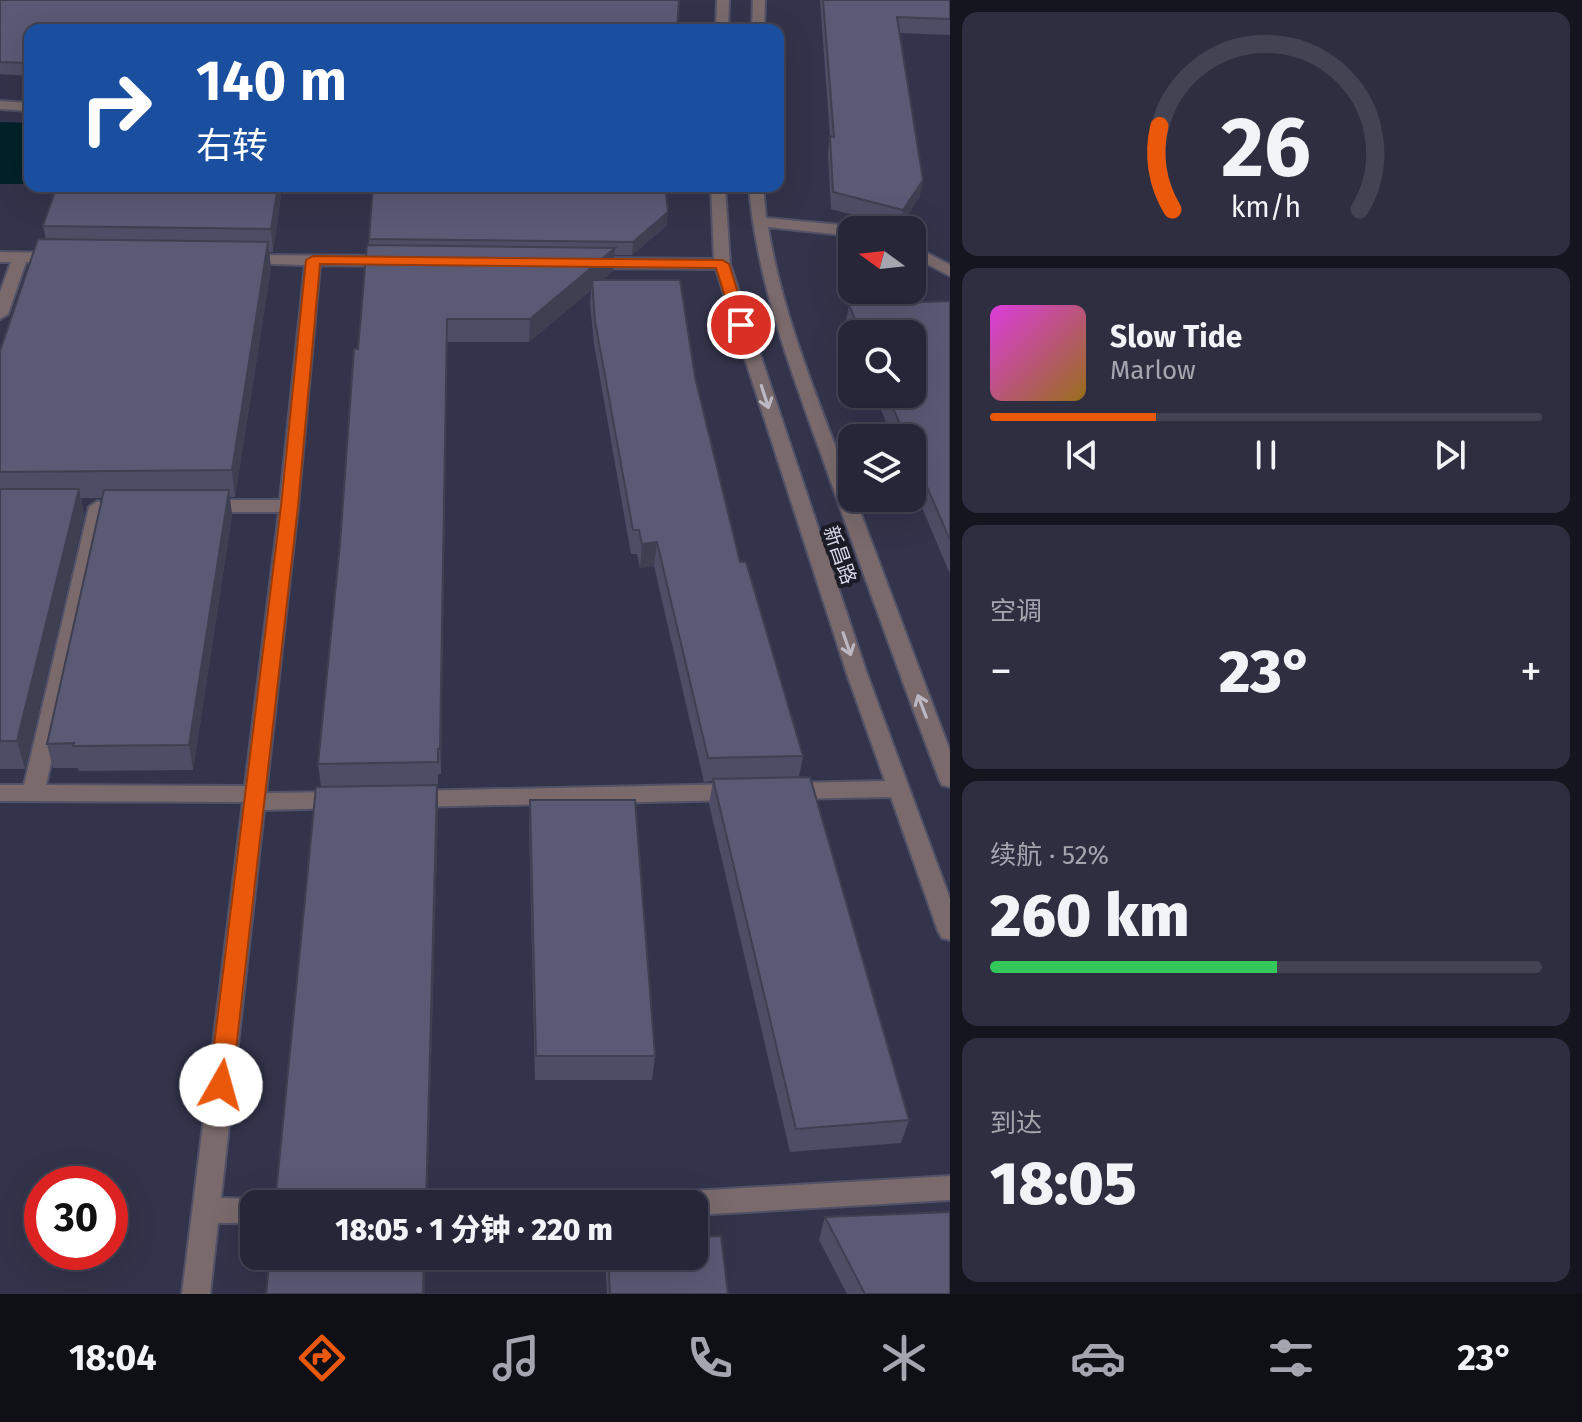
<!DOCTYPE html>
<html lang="zh">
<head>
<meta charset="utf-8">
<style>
	body { margin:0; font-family:"Fira Sans","Noto Sans SC",sans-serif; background:#2e2e40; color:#f1f3f6; height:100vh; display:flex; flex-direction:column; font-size:30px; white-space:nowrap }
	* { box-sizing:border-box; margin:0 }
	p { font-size:26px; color:#a4a5ae }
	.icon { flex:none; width:44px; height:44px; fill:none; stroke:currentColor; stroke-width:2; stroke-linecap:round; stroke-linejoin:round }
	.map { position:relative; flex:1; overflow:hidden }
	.drawer { display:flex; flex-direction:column; gap:12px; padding:12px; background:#15151f; width:632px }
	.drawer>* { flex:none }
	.top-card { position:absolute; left:24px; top:24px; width:760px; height:168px; border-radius:16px; box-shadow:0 8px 32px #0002,0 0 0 2px #424353; background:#1a4fa0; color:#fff; overflow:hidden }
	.needle { width:52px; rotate:285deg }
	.tools { position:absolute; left:838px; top:216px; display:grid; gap:16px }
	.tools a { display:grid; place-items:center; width:88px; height:88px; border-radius:16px; background:#262638; box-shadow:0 8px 32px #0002,0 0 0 2px #424353; font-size:40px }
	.speed { position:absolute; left:24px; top:1166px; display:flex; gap:16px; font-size:40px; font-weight:700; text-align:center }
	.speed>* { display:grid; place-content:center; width:104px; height:104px; border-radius:50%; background:#262638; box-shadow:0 8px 32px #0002,0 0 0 2px #424353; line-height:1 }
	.speed .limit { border:12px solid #d22; background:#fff; color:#111 }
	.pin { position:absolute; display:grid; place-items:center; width:68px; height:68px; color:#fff; margin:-34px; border:4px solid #fff; border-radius:50%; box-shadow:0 2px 8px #0007 }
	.me { position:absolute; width:88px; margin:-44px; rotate:7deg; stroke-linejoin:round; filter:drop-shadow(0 0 6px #0008) }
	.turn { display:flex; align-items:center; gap:28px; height:168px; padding:0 40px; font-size:36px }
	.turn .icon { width:104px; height:104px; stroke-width:2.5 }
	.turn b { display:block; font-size:56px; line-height:68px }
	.big { font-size:60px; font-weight:800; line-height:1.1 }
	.drawer .widget { flex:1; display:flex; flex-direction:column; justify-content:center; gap:12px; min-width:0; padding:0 28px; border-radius:16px; background:#2e2e40 }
	.drawer .dial { align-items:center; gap:0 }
	.dial svg { height:208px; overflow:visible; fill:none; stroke:#424353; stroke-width:7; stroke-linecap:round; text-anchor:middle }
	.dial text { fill:#f1f3f6; stroke:none }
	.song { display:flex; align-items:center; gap:24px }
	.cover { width:96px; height:96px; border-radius:12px; background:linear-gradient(135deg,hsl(300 70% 55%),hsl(40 70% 35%)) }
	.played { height:8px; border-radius:4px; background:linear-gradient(90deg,#ea580c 30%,#424353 30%) }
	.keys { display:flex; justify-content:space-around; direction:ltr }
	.heat { display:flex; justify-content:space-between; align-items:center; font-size:44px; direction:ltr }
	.charge { height:12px; border-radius:6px; background:linear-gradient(90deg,#34c759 52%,#424353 0) }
	.trip { position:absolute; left:240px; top:1190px; width:468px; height:80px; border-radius:16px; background:#262638; box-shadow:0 8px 32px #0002,0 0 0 2px #424353; font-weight:800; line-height:80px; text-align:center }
	.dock { display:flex; height:128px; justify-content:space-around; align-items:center; background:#0f0f16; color:#a4a5ae }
	.dock .icon { width:56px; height:56px }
	.dock .current { color:#ea580c }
	.dock b { font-size:36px; color:#f1f3f6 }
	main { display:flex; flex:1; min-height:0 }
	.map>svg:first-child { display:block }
	.water { fill:#002229 }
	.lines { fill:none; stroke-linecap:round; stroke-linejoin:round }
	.minor-casing { stroke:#515167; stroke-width:4 }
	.minor { fill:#7a6a6b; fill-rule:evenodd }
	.wall { fill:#4d4d65 }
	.shaded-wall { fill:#3f3f52 }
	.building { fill:#5a5a75; stroke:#3f3f52; stroke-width:2 }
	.oneway { stroke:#bcb8c3 }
	.route { fill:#ea580c; stroke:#983908; stroke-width:2 }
	.labels { text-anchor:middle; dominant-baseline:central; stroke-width:8; stroke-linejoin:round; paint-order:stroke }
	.street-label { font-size:20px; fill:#d8d9e9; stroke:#1c1c27 }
</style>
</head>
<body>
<main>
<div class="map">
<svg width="950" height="1294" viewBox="0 0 950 1294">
	<rect width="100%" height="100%" fill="#33334b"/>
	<!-- water -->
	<path class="water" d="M0 122 30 123V184H0Z"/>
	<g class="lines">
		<defs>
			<path id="minor" d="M717 0H729L728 30H716Z
				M753 0H765L764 30H752Z
				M0 101 30 103V111L0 109Z
				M711 186H725L730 264 866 671 950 899V940L942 938 938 931 891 797 786 799 778 797 775 791 778 785 786 783 885 781 846 671 716 269 588 268 580 263 588 258 714 259Z
				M749 186H763L766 218 852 226 859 230H852V236L768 227C783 319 820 404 852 490V498H855L950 751V787L942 785 939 779C900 675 862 570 825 465 792 373 757 284 749 186Z
				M912 245 950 265V276L912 256Z
				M0 252 56 253 64 258 56 263 26 262 8 314 0 319V292L11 262H0Z
				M244 255 392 256 400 261 392 266 320 265 298 506 266 793 342 792 350 794 353 800 350 806 342 808 264 810 221 1198 254 1199 264 1204H254V1223H218L210 1294H182L243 802 0 801V785H24L89 507 98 501 107 507 46 785 245 786 279 512H204L195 506 204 500H280L305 265 239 263V257Z
				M738 784 746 786 749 792 746 798 738 800 410 807 402 805 399 799 402 793 410 791Z
				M950 1176V1200L694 1215V1204H662L666 1195 675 1192Z"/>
		</defs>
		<!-- minor casing -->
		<use href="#minor" class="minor-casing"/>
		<!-- minor -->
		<use href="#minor" class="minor"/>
	</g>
	<!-- wall -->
	<path class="wall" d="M0 0 30 30V76L0 74Z
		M820 0H950V35L899 33 920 196 900 227 831 209 828 153 830 137Z
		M281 196 273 252H269L271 268 235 497H230L232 515 193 770 79 771 78 768H53L47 744 102 498H81L84 516 25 769H0V351L46 240 43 226Z
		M667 225 632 255H614L613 271 602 280 695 377 740 562 803 756 799 777 909 1120 901 1143 790 1152 709 804 713 781 704 782 654 566 640 568 637 554H631L594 344 590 303 591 290 529 342H447L441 774H438V787H437L438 809 427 1204H275L321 787 318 764 369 239Z
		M950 301V574L912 484V438H893L874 394H912V334H852V342L845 326 849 305Z
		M530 800 655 1056 652 1080H535L529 824Z
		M825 1217 950 1294H847L819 1240Z
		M605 1256H694L728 1294H607Z"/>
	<!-- shaded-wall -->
	<path class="shaded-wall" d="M923 180 920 196 900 227 903 210Z
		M278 186H281V196L273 252 271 229Z
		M668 212 667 225 632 255 633 242Z
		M268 242 271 268 235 497 232 470Z
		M615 248 613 271 592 289V280L591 290 529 342 530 319Z
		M447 319V342L441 774 440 749Z
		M79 489 84 516 25 769 17 741Z
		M229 490 232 515 193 770 189 745Z
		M657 542 654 566 640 568 642 544Z
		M437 785 438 809 427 1204H426Z
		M424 1256H426L425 1294H423Z"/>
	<!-- building -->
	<path class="building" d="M0 0H679L677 30H30V63L0 62Z
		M823 0H950V19L897 17 923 180 903 210 833 192 830 136 834 137Z
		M57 186H278L271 229 43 226Z
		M373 186H665L668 212 633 242 369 239Z
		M38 239 268 242 232 470 0 472V351Z
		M367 245 615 248 530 319H447L440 749H438V762L318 764 340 544 354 349H358Z
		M592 280H680L695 377 740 562H746L803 756 708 758 657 542 642 544 639 530H633L595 321Z
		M950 301V540L912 452V438H906L887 394H912V334H861L849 305Z
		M0 489H79L17 741H0Z
		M104 490H229L189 745 73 746 74 743 47 744Z
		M810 777 909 1120 796 1129 713 779Z
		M437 785 426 1204H275L316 787Z
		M530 800H635L655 1056H536Z
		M950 1212V1294H865L825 1217Z
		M721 1236 728 1294H610L608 1256H694V1237Z
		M270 1256H424L423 1294H266Z"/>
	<!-- one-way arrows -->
	<defs><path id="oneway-shaft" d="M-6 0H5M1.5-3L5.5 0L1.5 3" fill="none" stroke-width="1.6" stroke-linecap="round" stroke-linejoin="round" transform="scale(2)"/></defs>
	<g class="oneway">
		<use href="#oneway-shaft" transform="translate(765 397) rotate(72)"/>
		<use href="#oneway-shaft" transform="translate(847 644) rotate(71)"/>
		<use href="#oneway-shaft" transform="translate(922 706) rotate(-111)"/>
	</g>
	<!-- route -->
	<path class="route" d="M313 256 722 260 729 264 748 325 741 330 734 325 716 268 320 264 298 506 232 1085 229 1092 221 1095 213 1092 209 1085 281 506 306 260Z"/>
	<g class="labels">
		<!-- street labels -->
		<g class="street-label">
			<text transform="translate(840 555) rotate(71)">新昌路</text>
		</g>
	</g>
</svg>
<div class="tools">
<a><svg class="needle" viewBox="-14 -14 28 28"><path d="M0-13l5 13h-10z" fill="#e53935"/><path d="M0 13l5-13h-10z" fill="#a4a5ae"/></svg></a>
<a><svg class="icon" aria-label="search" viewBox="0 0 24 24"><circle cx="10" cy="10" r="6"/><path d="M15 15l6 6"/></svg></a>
<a><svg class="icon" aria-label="layers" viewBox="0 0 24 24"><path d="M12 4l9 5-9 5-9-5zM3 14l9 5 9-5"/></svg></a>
</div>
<div class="speed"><div class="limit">30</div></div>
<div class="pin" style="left:741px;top:325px;background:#d93025"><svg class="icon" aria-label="arrive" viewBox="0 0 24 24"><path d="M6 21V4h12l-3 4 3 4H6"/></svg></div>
<svg class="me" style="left:221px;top:1085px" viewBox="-20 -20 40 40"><circle r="19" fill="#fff"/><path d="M0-13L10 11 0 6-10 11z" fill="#ea580c"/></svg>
<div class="trip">18:05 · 1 分钟 · 220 m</div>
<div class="top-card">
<div class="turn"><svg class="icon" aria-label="right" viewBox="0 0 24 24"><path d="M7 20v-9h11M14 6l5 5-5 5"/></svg><div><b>140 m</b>右转</div></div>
</div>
</div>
<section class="drawer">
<div class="widget dial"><svg viewBox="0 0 100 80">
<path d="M14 69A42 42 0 1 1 86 69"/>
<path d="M14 69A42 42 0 0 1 9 37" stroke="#ea580c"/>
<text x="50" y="56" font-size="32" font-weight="700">26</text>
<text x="50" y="72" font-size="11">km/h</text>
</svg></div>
<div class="widget">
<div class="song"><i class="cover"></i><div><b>Slow Tide</b><p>Marlow</p></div></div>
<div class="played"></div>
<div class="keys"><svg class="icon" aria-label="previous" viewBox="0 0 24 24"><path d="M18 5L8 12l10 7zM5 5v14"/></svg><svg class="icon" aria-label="pause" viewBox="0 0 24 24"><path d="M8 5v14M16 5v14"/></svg><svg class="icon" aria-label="next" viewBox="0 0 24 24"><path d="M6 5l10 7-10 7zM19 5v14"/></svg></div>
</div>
<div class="widget"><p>空调</p>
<div class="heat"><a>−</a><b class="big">23°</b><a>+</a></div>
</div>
<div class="widget"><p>续航 · 52%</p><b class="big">260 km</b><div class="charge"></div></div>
<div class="widget"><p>到达</p><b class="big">18:05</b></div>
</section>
</main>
<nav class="dock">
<b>18:04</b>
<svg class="icon current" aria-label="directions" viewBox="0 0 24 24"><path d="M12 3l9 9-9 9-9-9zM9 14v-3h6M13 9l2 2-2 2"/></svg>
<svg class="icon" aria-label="music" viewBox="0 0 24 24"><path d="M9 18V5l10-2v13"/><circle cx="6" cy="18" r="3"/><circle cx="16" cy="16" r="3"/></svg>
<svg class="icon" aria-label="phone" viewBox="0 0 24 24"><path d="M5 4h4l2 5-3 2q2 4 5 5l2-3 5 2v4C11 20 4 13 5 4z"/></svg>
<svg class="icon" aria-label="climate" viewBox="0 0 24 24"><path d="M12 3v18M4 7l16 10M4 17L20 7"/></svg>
<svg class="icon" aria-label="car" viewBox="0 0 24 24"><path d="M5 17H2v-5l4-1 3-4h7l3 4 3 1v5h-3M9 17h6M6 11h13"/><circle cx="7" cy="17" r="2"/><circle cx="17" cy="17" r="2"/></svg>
<svg class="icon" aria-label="filters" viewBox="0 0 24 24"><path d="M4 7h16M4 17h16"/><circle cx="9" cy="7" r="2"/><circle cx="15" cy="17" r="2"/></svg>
<b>23°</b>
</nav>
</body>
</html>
